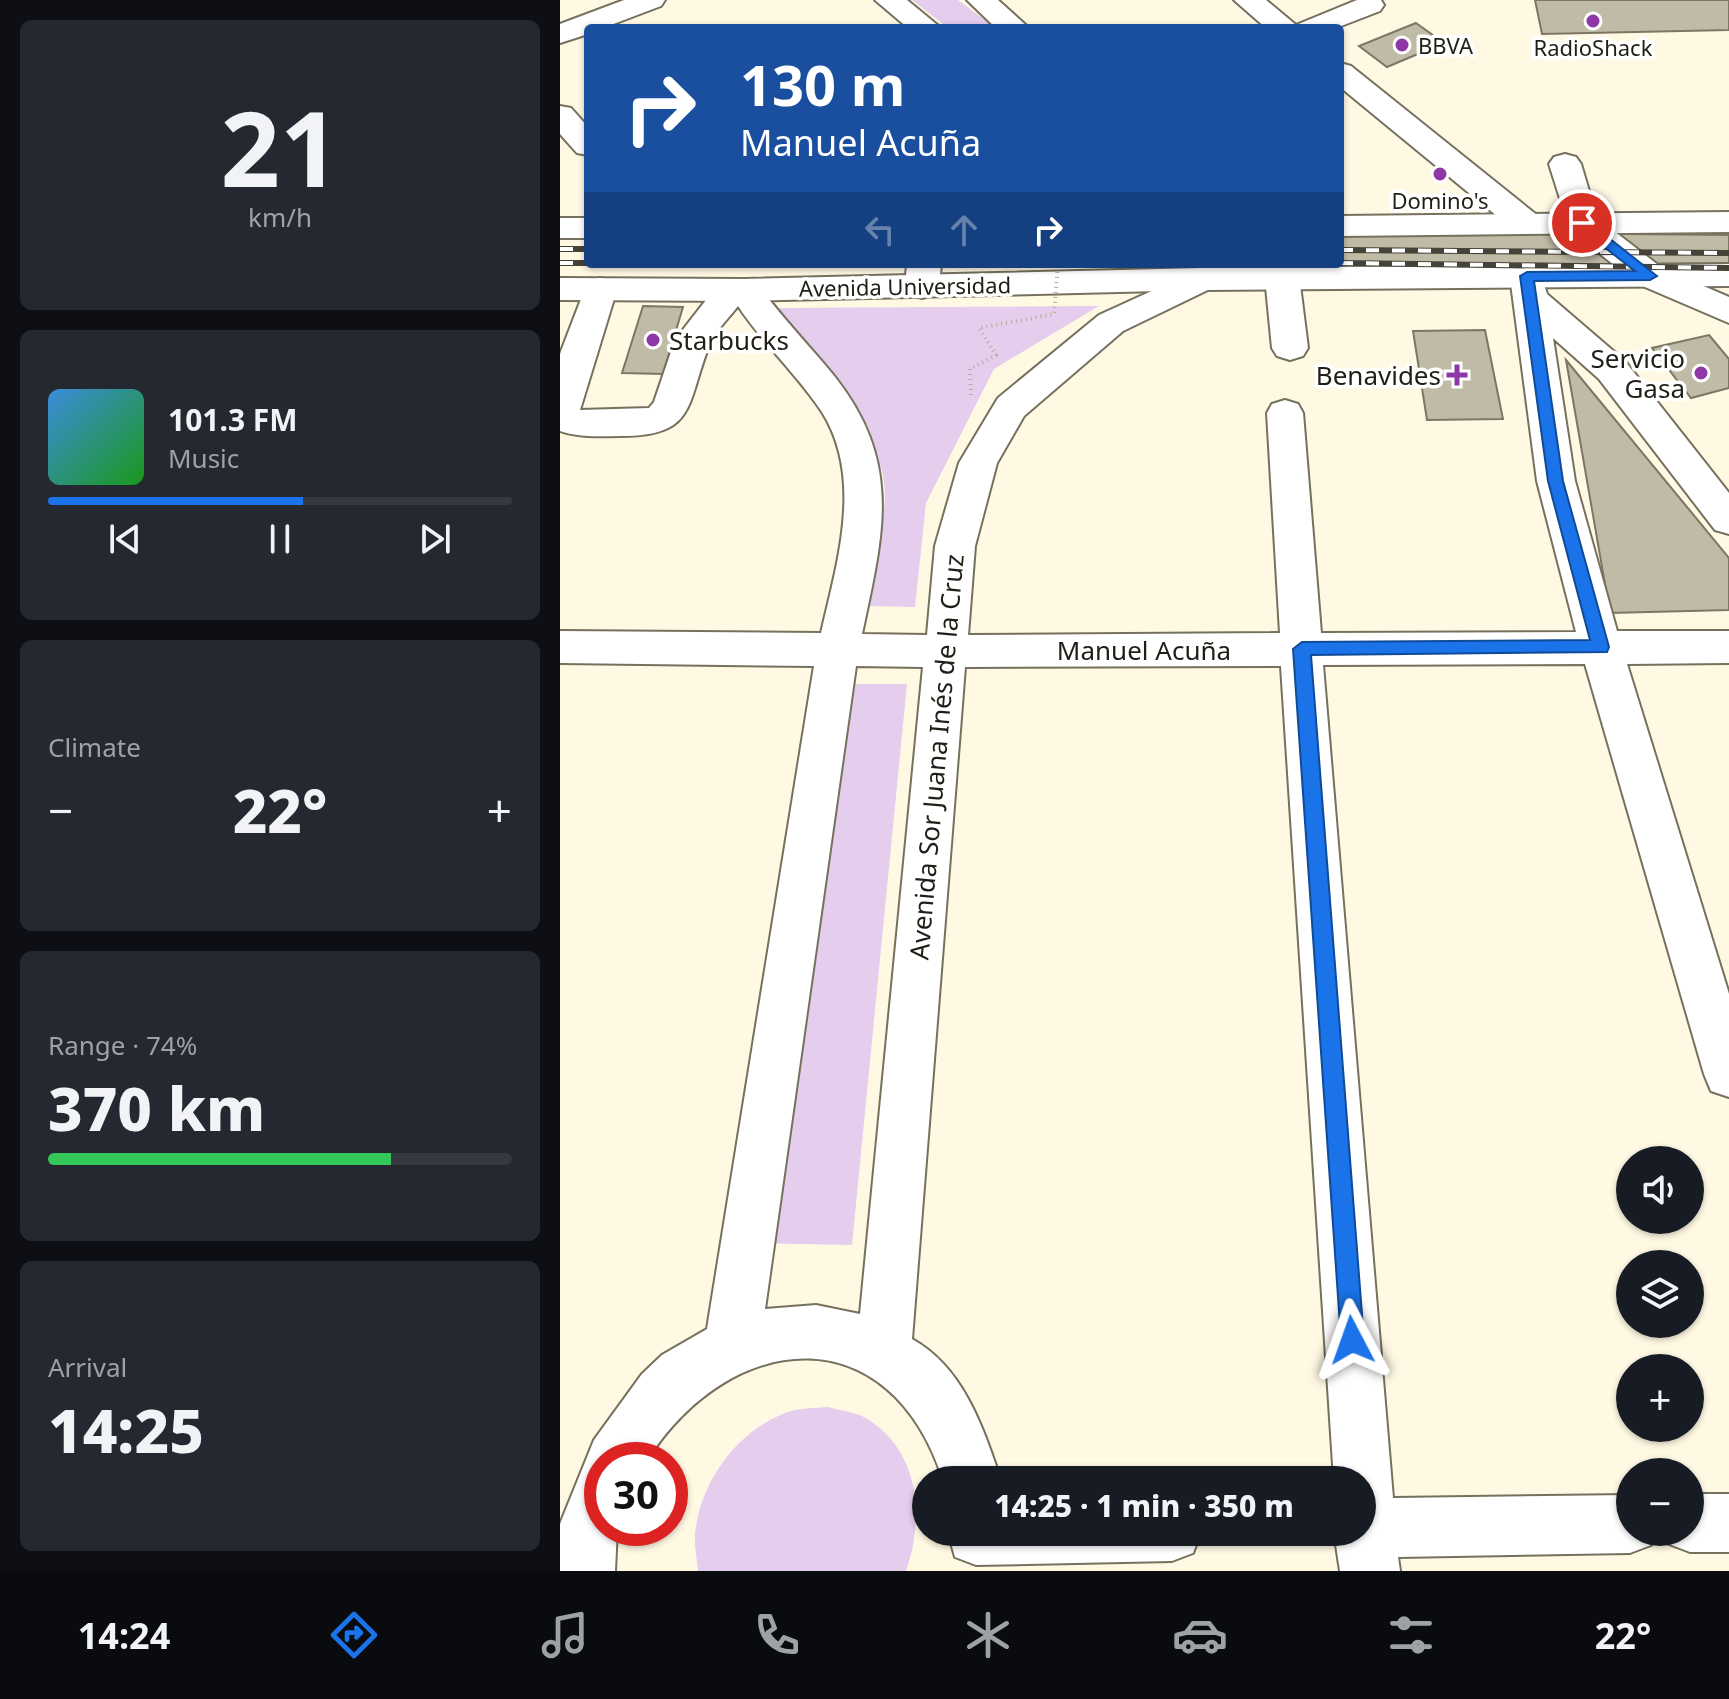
<!DOCTYPE html>
<html lang="en">
<head>
<meta charset="utf-8">
<style>
	body { margin:0; font-family:"Noto Sans",sans-serif; background:#242831; color:#f1f3f6; height:100vh; display:flex; flex-direction:column; font-size:30px; white-space:nowrap }
	* { box-sizing:border-box; margin:0 }
	p { font-size:26px; color:#9ea1a6 }
	.icon { flex:none; width:44px; height:44px; fill:none; stroke:currentColor; stroke-width:2; stroke-linecap:round; stroke-linejoin:round }
	.map { position:relative; flex:1; overflow:hidden }
	.details { display:flex; flex-direction:column; gap:20px; padding:20px; background:#0d0f14; width:560px }
	.details>* { flex:none }
	.banner { position:absolute; left:24px; top:24px; width:760px; height:244px; border-radius:8px; box-shadow:0 2px 6px #0004; background:#1a4fa0; color:#fff; overflow:hidden }
	.fabs { position:absolute; left:1056px; top:1146px; display:grid; gap:16px }
	.fabs a { display:grid; place-items:center; width:88px; height:88px; border-radius:50%; background:#171b24; box-shadow:0 2px 6px #0004; font-size:40px }
	.speed { position:absolute; left:24px; top:1442px; display:flex; gap:16px; font-size:40px; font-weight:700; text-align:center }
	.speed>* { display:grid; place-content:center; width:104px; height:104px; border-radius:50%; background:#171b24; box-shadow:0 2px 6px #0004; line-height:1 }
	.speed .limit { border:12px solid #d22; background:#fff; color:#111 }
	.pin { position:absolute; display:grid; place-items:center; width:68px; height:68px; color:#fff; margin:-34px; border:4px solid #fff; border-radius:50%; box-shadow:0 2px 8px #0007 }
	.me { position:absolute; width:88px; margin:-44px; rotate:356deg; stroke-linejoin:round; filter:drop-shadow(0 0 6px #0008) }
	.turn { display:flex; align-items:center; gap:28px; height:168px; padding:0 24px; font-size:36px }
	.turn .icon { width:104px; height:104px; stroke-width:2.5 }
	.turn b { display:block; font-size:56px; line-height:68px }
	.lanes { display:flex; align-items:center; height:76px; padding:0 24px; background:#0003; justify-content:center; gap:40px; direction:ltr }
	.lanes .off { opacity:.35 }
	.big { font-size:60px; font-weight:800; line-height:1.1 }
	.details .card { flex:1; display:flex; flex-direction:column; justify-content:center; gap:12px; min-width:0; padding:0 28px; border-radius:12px; background:#242831 }
	.details .dial { align-items:center; gap:0 }
	.dial b { font-size:104px; line-height:1 }
	.song { display:flex; align-items:center; gap:24px }
	.cover { width:96px; height:96px; border-radius:12px; background:linear-gradient(135deg,hsl(210 70% 55%),hsl(120 70% 35%)) }
	.played { height:8px; border-radius:4px; background:linear-gradient(90deg,#1a73e8 55%,#363941 55%) }
	.keys { display:flex; justify-content:space-around; direction:ltr }
	.heat { display:flex; justify-content:space-between; align-items:center; font-size:44px; direction:ltr }
	.charge { height:12px; border-radius:6px; background:linear-gradient(90deg,#34c759 74%,#363941 0) }
	.trip { position:absolute; left:352px; top:1466px; width:464px; height:80px; border-radius:40px; background:#171b24; box-shadow:0 2px 6px #0004; font-weight:800; line-height:80px; text-align:center }
	.dock { display:flex; height:128px; justify-content:space-around; align-items:center; background:#090b0e; color:#9ea1a6 }
	.dock .icon { width:56px; height:56px }
	.dock .active { color:#1a73e8 }
	.dock b { font-size:36px; color:#f1f3f6 }
	main { display:flex; flex:1; min-height:0 }
	.map>svg:first-child { display:block }
	.green { fill:#e5ceed }
	.building { fill:#c0bba6; stroke:#7c7764; stroke-width:2 }
	.lines { fill:none; stroke-linecap:round; stroke-linejoin:round }
	.minor-casing { stroke:#76715e; stroke-width:4 }
	.major-casing { stroke:#76715e; stroke-width:4 }
	.highway-casing { stroke:#76715e; stroke-width:4 }
	.minor { fill:#fff; fill-rule:evenodd }
	.major { fill:#fff; fill-rule:evenodd }
	.highway { fill:#fff; fill-rule:evenodd }
	.rail-casing { stroke:#454238; stroke-width:6 }
	.rail { stroke:#fff; stroke-width:4; stroke-dasharray:13; stroke-linecap:butt }
	.path-bridge { stroke:#b1ad9c; stroke-width:4; stroke-dasharray:1 4; stroke-linecap:butt }
	.route { fill:#1a73e8; stroke:#114b97; stroke-width:2 }
	.poi-dot { fill:#8d38a6; stroke:#fff; stroke-width:3 }
	.labels { text-anchor:middle; dominant-baseline:central; stroke-width:7; stroke-linejoin:round; paint-order:stroke }
	.far-poi-label { font-size:22px; fill:#201e16; stroke:#fff }
	.far-street-label { font-size:22px; fill:#201e16; stroke:#fff }
	.poi-label { font-size:26px; fill:#201e16; stroke:#fff; text-anchor:end }
	.street-label { font-size:26px; fill:#201e16; stroke:#fff }
</style>
</head>
<body>
<main>
<section class="details">
<div class="card dial"><b>21</b><p>km/h</p></div>
<div class="card">
<div class="song"><i class="cover"></i><div><b>101.3 FM</b><p>Music</p></div></div>
<div class="played"></div>
<div class="keys"><svg class="icon" aria-label="previous" viewBox="0 0 24 24"><path d="M18 5L8 12l10 7zM5 5v14"/></svg><svg class="icon" aria-label="pause" viewBox="0 0 24 24"><path d="M8 5v14M16 5v14"/></svg><svg class="icon" aria-label="next" viewBox="0 0 24 24"><path d="M6 5l10 7-10 7zM19 5v14"/></svg></div>
</div>
<div class="card"><p>Climate</p>
<div class="heat"><a>−</a><b class="big">22°</b><a>+</a></div>
</div>
<div class="card"><p>Range · 74%</p><b class="big">370 km</b><div class="charge"></div></div>
<div class="card"><p>Arrival</p><b class="big">14:25</b></div>
</section>
<div class="map">
<svg width="1169" height="1571" viewBox="0 0 1169 1571">
	<rect width="100%" height="100%" fill="#fff9e4"/>
	<!-- green -->
	<path class="green" d="M352 0H398L436 28H388Z
		M539 306 434 369 366 503 355 607 305 606C311 571 324 532 325 496 326 435 256 347 213 308Z
		M280 684H347L292 1245 190 1243Z
		M268 1407C279 1410 294 1412 304 1417 360 1449 365 1517 346 1571H138C137 1559 134 1545 135 1533 141 1480 179 1428 231 1411 242 1408 256 1408 268 1407Z"/>
	<!-- building -->
	<path class="building" d="M975 0H1169V30L982 34Z
		M856 23 884 43 827 67 799 46Z
		M780 231 1169 235V287L692 282 691 264H780Z
		M83 306 123 307 103 374 62 373Z
		M925 330 943 419 867 420 853 331Z
		M1149 335 1169 359V388L1131 398 1092 348Z
		M1006 360 1169 558V610L1050 613Z"/>
	<g class="lines">
		<defs>
			<path id="minor" d="M64 0H105L101 6 43 28H28V34L0 43V24Z
				M674 0H706L736 25 797 0H821L824 5 820 11 776 28H706Z
				M780 63 791 66 978 216 983 223 978 230 966 233 954 230 780 87Z
				M0 106 11 108 28 127V155L17 153 0 134Z
				M1005 154 1016 157 1021 164 1037 218 1102 268 1169 297V323L1078 284 1010 230 989 164 994 157Z
				M967 265 979 268 987 294 1065 361 1169 493V534L1155 530 1039 379 993 338 1015 481 1057 631H1169V663L1067 664 1169 994V1097L1151 1091 1144 1074 1025 664 763 665 833 1498 1070 1495V1532H1096L1091 1545 1070 1553 838 1557 840 1571H780L774 1532H802V1480H774L721 666 405 667 352 1339C404 1368 423 1428 441 1480H383C330 1315 172 1328 87 1460H42V1528H57L55 1571H0V1524L34 1440 82 1374 102 1355 147 1329 254 666 0 663V631L261 633C277 563 304 479 262 412 237 374 203 344 178 306 168 319 154 332 149 346 126 404 137 436 61 436 40 436 20 438 0 431V354L28 281 40 278 52 281 57 289 20 410 89 408 94 402 115 340 160 282 172 279 196 282C220 316 249 345 275 377 343 464 323 534 302 634L367 635 375 546 399 463 438 398 539 315 642 268 654 271 659 279 654 287 563 331 464 416 437 463 415 546 408 635 720 633 707 413 712 404 725 400 738 404 743 413 761 633 1016 632 977 481 950 276 955 268ZM296 666 363 667 300 1314 256 1305 205 1309Z
				M722 266 734 269 739 277 748 348 743 356 730 360 717 356 712 348 705 277 710 269Z
				M1130 1494H1169V1552H1130L1109 1544 1105 1532H1130Z
				M388 1532H641L633 1553 612 1561 416 1565 395 1557Z"/>
			<path id="major" d="M315 0H347L381 28H348Z
				M407 0H438L469 28H436Z
				M347 264H381L379 287 374 295 362 298 350 295 345 287Z"/>
			<path id="highway" d="M1169 212V232L780 236V216Z
				M0 218H28V238H0Z
				M1169 264V286L642 290 184 301 0 300V278L184 279 642 268Z"/>
		</defs>
		<!-- minor casing -->
		<use href="#minor" class="minor-casing"/>
		<!-- major casing -->
		<use href="#major" class="major-casing"/>
		<!-- highway casing -->
		<use href="#highway" class="highway-casing"/>
		<!-- minor -->
		<use href="#minor" class="minor"/>
		<!-- major -->
		<use href="#major" class="major"/>
		<!-- highway -->
		<use href="#highway" class="highway"/>
		<defs>
			<path id="rail" d="M0 249H28
				M780 250 1169 253
				M0 263H28
				M780 263 1169 268"/>
		</defs>
		<!-- rail casing -->
		<use href="#rail" class="rail-casing"/>
		<!-- rail -->
		<use href="#rail" class="rail"/>
		<!-- path-bridge -->
		<path class="path-bridge" d="M411 395 410 369 436 355 419 328 494 314 498 264"/>
	</g>
	<!-- route -->
	<path class="route" d="M1017 220H1026L1097 276 1090 280 974 281 1003 481 1049 647 1047 652 751 655 804 1340 800 1348 792 1352 784 1348 781 1340 733 649 742 642 1030 640 988 481 960 276 967 272 1075 271 1017 226Z"/>
	<!-- markers -->
	<g class="poi-dot">
		<circle cx="1033" cy="21" r="8"/>
		<circle cx="842" cy="45" r="8"/>
		<circle cx="880" cy="174" r="8"/>
		<circle cx="93" cy="340" r="8"/>
		<circle cx="1141" cy="373" r="8"/>
		<path d="M893 363h8v8h8v8h-8v8h-8v-8h-8v-8h8z"/>
	</g>
	<g class="labels">
		<!-- far-poi labels -->
		<g class="far-poi-label">
			<text x="858" y="45" text-anchor="start">BBVA</text>
			<text x="1033" y="47">RadioShack</text>
			<text x="880" y="200">Domino's</text>
		</g>
		<!-- far-street labels -->
		<g class="far-street-label">
			<text transform="translate(345 286) rotate(-1)">Avenida Universidad</text>
		</g>
		<!-- poi labels -->
		<g class="poi-label">
			<text x="109" y="340" text-anchor="start">Starbucks</text>
			<text x="1125" y="358">Servicio<tspan x="1125" dy="30">Gasa</tspan></text>
			<text x="881" y="375">Benavides</text>
		</g>
		<!-- street labels -->
		<g class="street-label">
			<text x="584" y="650">Manuel Acuña</text>
			<text transform="translate(376 757) rotate(-85)">Avenida Sor Juana Inés de la Cruz</text>
		</g>
	</g>
</svg>
<div class="fabs">
<a><svg class="icon" aria-label="sound" viewBox="0 0 24 24"><path d="M4 9h4l5-4v14l-5-4H4zM17 9q2 3 0 6"/></svg></a>
<a><svg class="icon" aria-label="layers" viewBox="0 0 24 24"><path d="M12 4l9 5-9 5-9-5zM3 14l9 5 9-5"/></svg></a>
<a>+</a>
<a>−</a>
</div>
<div class="speed"><div class="limit">30</div></div>
<div class="pin" style="left:1022px;top:223px;background:#d93025"><svg class="icon" aria-label="arrive" viewBox="0 0 24 24"><path d="M6 21V4h12l-3 4 3 4H6"/></svg></div>
<svg class="me" style="left:792px;top:1340px" viewBox="-20 -20 40 40"><path d="M0-17L14 15 0 8-14 15z" fill="#1a73e8" stroke="#fff" stroke-width="4"/></svg>
<div class="trip">14:25 · 1 min · 350 m</div>
<div class="banner">
<div class="turn"><svg class="icon" aria-label="right" viewBox="0 0 24 24"><path d="M7 20v-9h11M14 6l5 5-5 5"/></svg><div><b>130 m</b>Manuel Acuña</div></div>
<div class="lanes"><svg class="icon off" aria-label="left" viewBox="0 0 24 24"><path d="M17 20v-9H6M10 6l-5 5 5 5"/></svg><svg class="icon off" aria-label="ahead" viewBox="0 0 24 24"><path d="M12 20V5M6 11l6-6 6 6"/></svg><svg class="icon" aria-label="right" viewBox="0 0 24 24"><path d="M7 20v-9h11M14 6l5 5-5 5"/></svg></div>
</div>
</div>
</main>
<nav class="dock">
<b>14:24</b>
<svg class="icon active" aria-label="directions" viewBox="0 0 24 24"><path d="M12 3l9 9-9 9-9-9zM9 14v-3h6M13 9l2 2-2 2"/></svg>
<svg class="icon" aria-label="music" viewBox="0 0 24 24"><path d="M9 18V5l10-2v13"/><circle cx="6" cy="18" r="3"/><circle cx="16" cy="16" r="3"/></svg>
<svg class="icon" aria-label="phone" viewBox="0 0 24 24"><path d="M5 4h4l2 5-3 2q2 4 5 5l2-3 5 2v4C11 20 4 13 5 4z"/></svg>
<svg class="icon" aria-label="climate" viewBox="0 0 24 24"><path d="M12 3v18M4 7l16 10M4 17L20 7"/></svg>
<svg class="icon" aria-label="car" viewBox="0 0 24 24"><path d="M5 17H2v-5l4-1 3-4h7l3 4 3 1v5h-3M9 17h6M6 11h13"/><circle cx="7" cy="17" r="2"/><circle cx="17" cy="17" r="2"/></svg>
<svg class="icon" aria-label="filters" viewBox="0 0 24 24"><path d="M4 7h16M4 17h16"/><circle cx="9" cy="7" r="2"/><circle cx="15" cy="17" r="2"/></svg>
<b>22°</b>
</nav>
</body>
</html>
